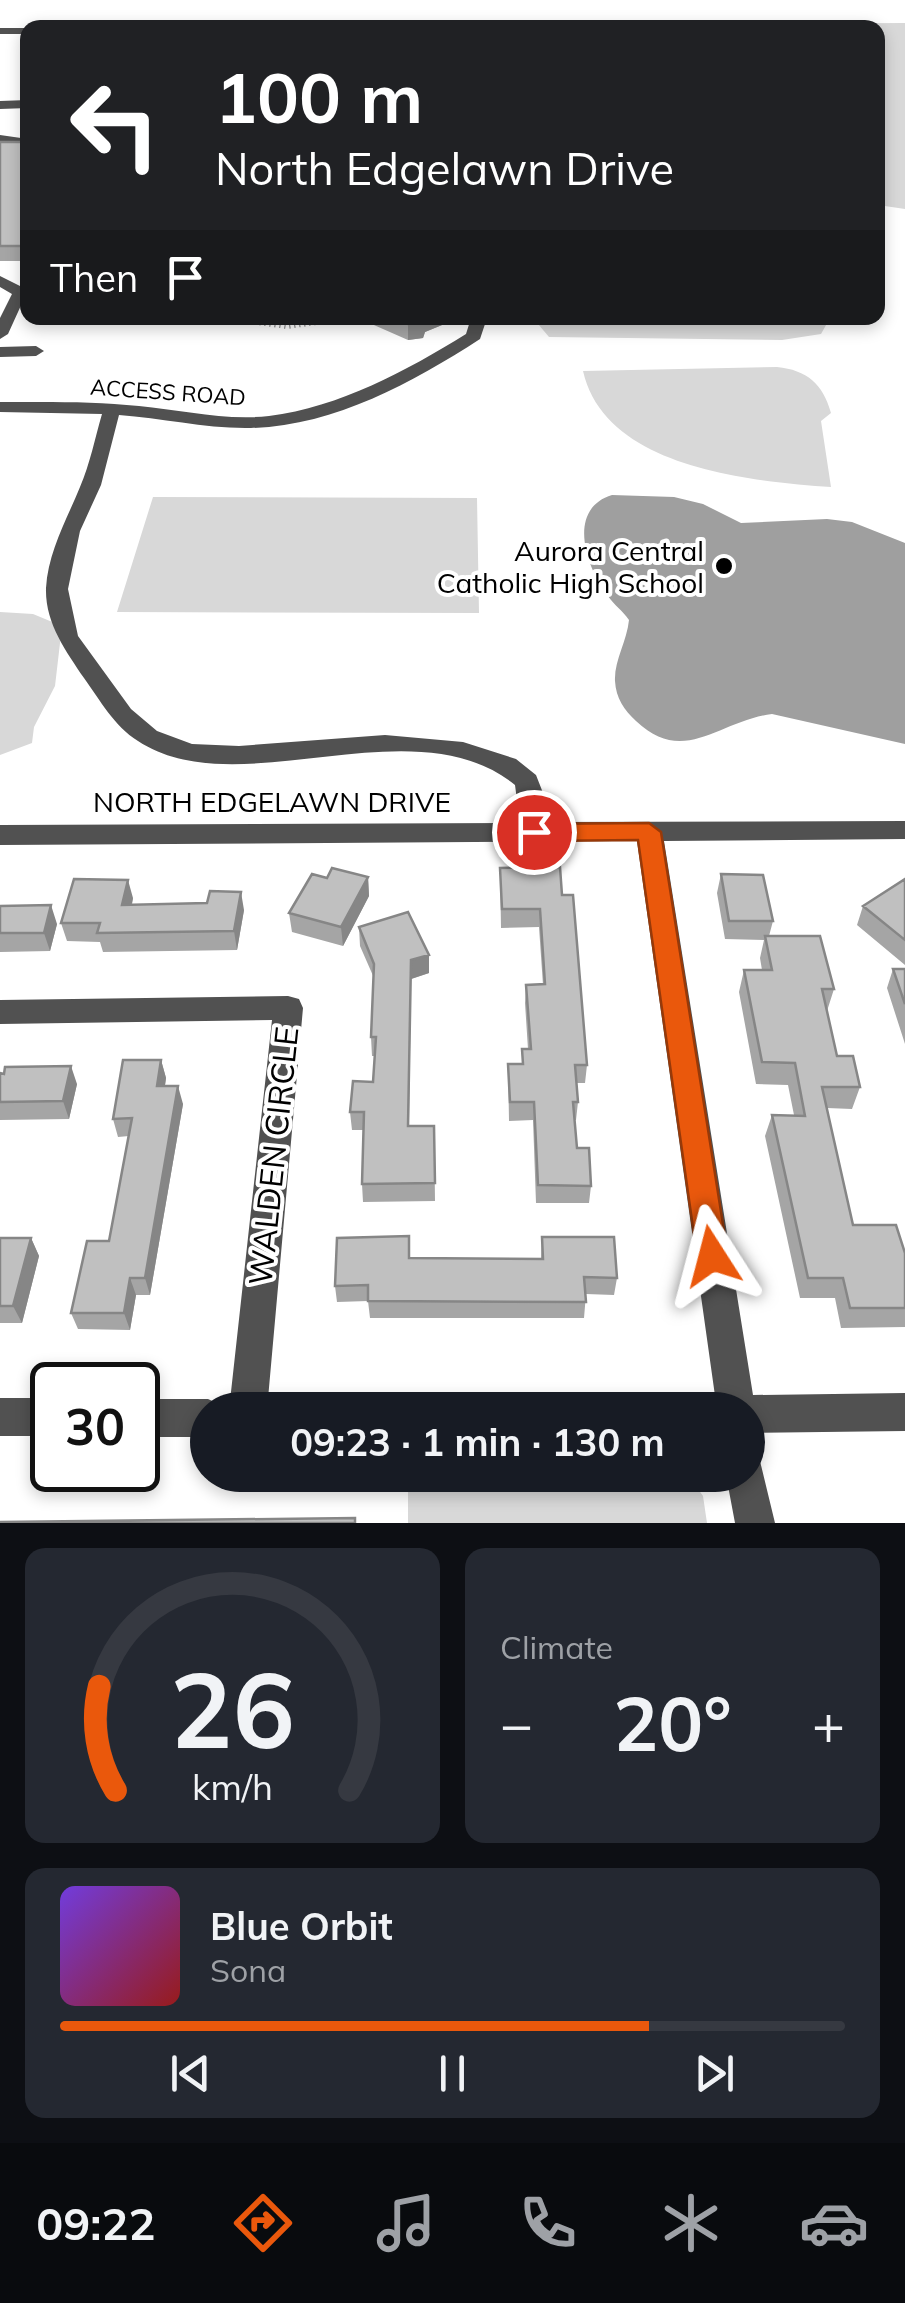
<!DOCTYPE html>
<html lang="en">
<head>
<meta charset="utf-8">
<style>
	body { margin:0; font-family:Mulish,sans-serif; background:#242831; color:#f1f3f6; height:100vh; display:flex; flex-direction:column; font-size:38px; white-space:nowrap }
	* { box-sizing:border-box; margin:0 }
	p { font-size:32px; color:#9ea1a6 }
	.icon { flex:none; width:55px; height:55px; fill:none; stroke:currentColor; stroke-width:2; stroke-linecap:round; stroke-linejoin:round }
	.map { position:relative; height:1523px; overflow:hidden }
	.panel { display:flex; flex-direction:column; gap:25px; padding:25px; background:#0d0f14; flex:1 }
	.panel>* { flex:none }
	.banner { position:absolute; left:20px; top:20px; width:865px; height:305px; border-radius:20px; box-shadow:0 5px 15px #0003; background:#202124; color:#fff; overflow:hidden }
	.speed { position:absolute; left:30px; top:1362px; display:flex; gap:20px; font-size:50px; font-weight:700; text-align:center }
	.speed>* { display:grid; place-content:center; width:130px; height:130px; border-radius:50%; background:#171b24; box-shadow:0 5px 15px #0003; line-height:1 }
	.speed .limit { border:5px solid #111; border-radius:15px; background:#fff; color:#111 }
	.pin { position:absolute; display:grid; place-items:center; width:85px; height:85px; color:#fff; margin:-42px; border:5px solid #fff; border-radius:50%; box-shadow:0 2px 10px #0007 }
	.me { position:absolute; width:110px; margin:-55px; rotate:351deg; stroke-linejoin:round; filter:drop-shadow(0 0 8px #0008) }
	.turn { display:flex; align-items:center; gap:35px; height:210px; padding:0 30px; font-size:45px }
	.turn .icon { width:130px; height:130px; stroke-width:2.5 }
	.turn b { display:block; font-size:70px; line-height:85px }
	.then { display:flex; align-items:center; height:95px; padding:0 30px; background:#0003; gap:20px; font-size:38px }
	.big { font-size:75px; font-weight:700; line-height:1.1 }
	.panel .card { flex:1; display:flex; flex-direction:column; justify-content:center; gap:15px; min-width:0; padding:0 35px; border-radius:20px; background:#242831 }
	.panel .dial { align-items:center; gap:0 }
	.dial svg { height:260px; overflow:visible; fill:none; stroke:#363941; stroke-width:7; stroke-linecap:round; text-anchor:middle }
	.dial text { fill:#f1f3f6; stroke:none }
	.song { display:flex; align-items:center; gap:30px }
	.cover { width:120px; height:120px; border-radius:15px; background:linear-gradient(135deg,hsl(260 70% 55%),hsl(0 70% 35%)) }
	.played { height:10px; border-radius:5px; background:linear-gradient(90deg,#ea580c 75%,#363941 75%) }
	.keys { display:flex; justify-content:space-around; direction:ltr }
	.heat { display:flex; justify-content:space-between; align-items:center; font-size:55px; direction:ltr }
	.panel .tiles { flex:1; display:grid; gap:25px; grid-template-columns:1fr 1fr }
	.card:last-child { grid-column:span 2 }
	.trip { position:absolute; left:190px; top:1392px; width:575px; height:100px; border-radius:50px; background:#171b24; box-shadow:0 5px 15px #0003; font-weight:700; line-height:100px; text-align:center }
	.dock { display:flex; height:160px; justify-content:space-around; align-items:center; background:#090b0e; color:#9ea1a6 }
	.dock .icon { width:70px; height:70px }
	.dock .current { color:#ea580c }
	.dock b { font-size:45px; color:#f1f3f6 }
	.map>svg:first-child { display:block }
	.green { fill:#d8d8d8 }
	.water { fill:#9f9f9f }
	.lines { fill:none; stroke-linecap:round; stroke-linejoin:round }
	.path-far1 { stroke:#737373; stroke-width:2.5; stroke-dasharray:1 2.5; stroke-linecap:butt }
	.path { stroke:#737373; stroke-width:4; stroke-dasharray:1 4; stroke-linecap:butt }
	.minor { fill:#515151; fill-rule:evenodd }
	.wall { fill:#a5a5a5 }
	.shaded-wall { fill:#868686 }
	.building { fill:#c0c0c0; stroke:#868686; stroke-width:2.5 }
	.route { fill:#ea580c; stroke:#983908; stroke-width:2.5 }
	.poi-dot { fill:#000; stroke:#fff; stroke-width:4 }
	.labels { text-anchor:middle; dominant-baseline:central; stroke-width:8; stroke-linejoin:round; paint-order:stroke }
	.far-street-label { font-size:22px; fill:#000; stroke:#fff }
	.poi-label { font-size:28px; fill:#000; stroke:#fff; text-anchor:end }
	.street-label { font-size:28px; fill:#000; stroke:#fff }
	.near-street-label { font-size:32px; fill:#000; stroke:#fff }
</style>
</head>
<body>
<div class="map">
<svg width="905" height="1523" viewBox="0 0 905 1523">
	<rect width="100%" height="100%" fill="#fff"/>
	<!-- green -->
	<path class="green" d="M905 23V209L878 205V28H742L739 24Z
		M533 318H830L821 334 782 340 549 337Z
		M777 367C807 370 823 384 831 413L821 421 831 487C749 481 605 468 583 371Z
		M153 497 477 498 479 613 117 612Z
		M0 612 33 614 62 626 55 686 34 727 32 743 0 755Z
		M408 1475H688L703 1496 707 1523H408Z"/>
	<!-- water -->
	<path class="water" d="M612 495 674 497 703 504 741 523 827 519 852 522 905 543V744L772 714C720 720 684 767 636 721 624 710 616 698 615 681 614 661 627 641 629 620 623 611 614 605 608 596 586 568 566 509 612 495Z"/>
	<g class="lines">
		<!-- path-far1 -->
		<path class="path-far1" d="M20 66H28"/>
		<!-- path -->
		<path class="path" d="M220 318 287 327 354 318"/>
		<!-- minor -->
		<path class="minor" d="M0 28H28V34H0Z
			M28 100V108L0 109V101Z
			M0 135 28 139V147L0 143Z
			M0 276 28 290 8 334 0 339V318L12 294 0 287Z
			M471 318H487L480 339C412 383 333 426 251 428 207 429 163 418 119 415L101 485 80 531 68 589 78 636 131 709 157 731 192 744 239 746 385 735 463 742 516 759 536 775 545 798 547 822 905 821V839L664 841 753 1395 905 1393V1431L748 1433V1410H717L637 841 0 845V825L520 823 515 785C413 702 238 807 138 741 114 726 100 700 84 678 66 651 45 623 46 588 48 552 67 519 80 487 90 464 95 438 102 414L0 412V402C46 402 93 401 139 406 182 410 225 421 269 416 340 407 406 371 466 334Z
			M0 347 36 346 44 351 36 356 0 357Z
			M288 996 299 999 303 1008 267 1410H229L272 1020 0 1024V1000Z
			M0 1398H52V1436H0Z
			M138 1399H208L221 1405 224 1410H208V1437H138Z
			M748 1456 760 1461 775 1523H735L726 1475H748Z"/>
	</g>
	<!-- wall -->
	<path class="wall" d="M0 142H28V261H0Z
		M358 318H459L425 332 423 338 408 340Z
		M500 868 562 895 587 1065 585 1083H577L578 1102 576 1120H574L577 1148 591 1186 589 1203H536L533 1120 509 1121 508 1064H522V1049H528L525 1003 526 985H543L539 927 501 928Z
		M721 874 773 921 769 936 834 989 827 1011 837 1056 860 1087 852 1109 827 1108 853 1225 905 1253V1327L841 1328 835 1298H800L765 1136 772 1115H794L788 1085 756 1084 739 992 744 970H762L760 958 764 940 725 939 717 893Z
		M368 877 369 896 343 946 292 932 289 913Z
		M905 879V965L857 925 863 906Z
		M133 898 132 905 244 910 237 950 103 952 100 942 67 941 61 923Z
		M0 906 57 924 50 951 0 952Z
		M359 927 429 973 411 979 409 1126H434L435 1201 363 1202 362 1184 363 1130H352L350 1112 373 1082 375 1056H372L371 1037 374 978 360 946Z
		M893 969H905V1044L887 988Z
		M161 1060 166 1078 165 1086 183 1104 150 1295H136L130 1330 78 1329 71 1313 109 1241 129 1136 118 1137 113 1119Z
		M0 1073 77 1084 69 1119 0 1120Z
		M542 1237 617 1278 614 1295 586 1294 584 1318H370L368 1301 337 1302 335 1286 410 1258 541 1259Z
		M0 1238H31L39 1256 22 1323H0Z"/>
	<!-- shaded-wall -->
	<path class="shaded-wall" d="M424 318H459L425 332 423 338 408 340V324Z
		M368 877 369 896 343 946 341 927Z
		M128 880 133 898 127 924 122 905Z
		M241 892 244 910 237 950 234 931Z
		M51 905 57 924 50 951 44 933Z
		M429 955V973L411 979 408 1144 411 960Z
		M161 1060 166 1078 162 1104 157 1086Z
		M71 1066 77 1084 69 1119 63 1101Z
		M178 1086 183 1104 150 1295 145 1278Z
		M31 1238 39 1256 22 1323 13 1306Z
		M130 1278 136 1295 130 1330 124 1313Z"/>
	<!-- building -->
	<path class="building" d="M0 142H28V246H0Z
		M394 318H424L423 322 408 324Z
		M560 867 562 895H573L587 1065H575L578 1102H573L577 1148H589L591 1186 538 1185 534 1102H510L508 1064H523L522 1049H531L526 985 545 984 540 909H502L500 868Z
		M332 868 368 877 341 927 289 913 312 874 327 878Z
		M721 874 763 875 773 921H729Z
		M74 879 128 880 122 905 207 903 210 891 241 892 234 931 97 933 100 923H61Z
		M905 879V940L863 906Z
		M51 905 44 933H0V906Z
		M408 912 429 955 411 960 408 1126H434L435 1183 362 1184 364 1112H350L353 1081 373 1082 376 1037H371L374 964 359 927Z
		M765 936H820L834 989H822L837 1056H853L860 1087H822L853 1225H896L905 1253V1308H850L843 1278H808L772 1115 805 1116 795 1063 762 1062 744 970H772Z
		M893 969H905V1004Z
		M123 1060H161L157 1086H178L145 1278H130L124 1313H71L87 1241H109L132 1118 113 1119Z
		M71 1066 63 1101 0 1102V1073L4 1074 5 1067Z
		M409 1236V1258L543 1259 542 1237H614L617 1278 584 1277 586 1302 368 1301V1285L335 1286 337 1238Z
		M0 1238H31L13 1306H0Z
		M355 1518V1523H0V1522Z"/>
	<!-- route -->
	<path class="route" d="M649 823 661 832 728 1256 724 1266 712 1271 701 1266 697 1256 638 840 534 841 522 832 534 824Z"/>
	<!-- markers -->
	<circle class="poi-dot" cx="724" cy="566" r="10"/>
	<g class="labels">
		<!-- far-street labels -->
		<g class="far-street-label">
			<text transform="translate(168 392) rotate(4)">ACCESS ROAD</text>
		</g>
		<!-- poi labels -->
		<g class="poi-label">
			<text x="704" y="550">Aurora Central<tspan x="704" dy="32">Catholic High School</tspan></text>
		</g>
		<!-- street labels -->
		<g class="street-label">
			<text x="272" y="801">NORTH EDGELAWN DRIVE</text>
		</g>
		<!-- near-street labels -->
		<g class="near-street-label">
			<text transform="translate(273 1156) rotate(-84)">WALDEN CIRCLE</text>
		</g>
	</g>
</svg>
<div class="speed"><div class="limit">30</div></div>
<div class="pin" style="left:534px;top:832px;background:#d93025"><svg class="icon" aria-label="arrive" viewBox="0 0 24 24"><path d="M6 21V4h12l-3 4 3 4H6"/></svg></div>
<svg class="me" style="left:712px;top:1256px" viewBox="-20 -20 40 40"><path d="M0-17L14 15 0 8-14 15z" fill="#ea580c" stroke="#fff" stroke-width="4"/></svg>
<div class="trip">09:23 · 1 min · 130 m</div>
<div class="banner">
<div class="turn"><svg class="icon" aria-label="left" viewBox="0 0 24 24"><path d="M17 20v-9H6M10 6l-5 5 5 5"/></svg><div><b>100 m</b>North Edgelawn Drive</div></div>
<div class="then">Then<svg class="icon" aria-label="arrive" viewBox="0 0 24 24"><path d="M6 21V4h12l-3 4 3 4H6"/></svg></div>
</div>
</div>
<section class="panel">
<div class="tiles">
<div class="card dial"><svg viewBox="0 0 100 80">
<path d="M14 69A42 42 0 1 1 86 69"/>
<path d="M14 69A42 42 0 0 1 9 37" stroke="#ea580c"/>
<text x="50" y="56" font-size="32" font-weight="700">26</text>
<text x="50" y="72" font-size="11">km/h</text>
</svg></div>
<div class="card"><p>Climate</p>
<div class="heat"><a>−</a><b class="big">20°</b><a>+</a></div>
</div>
<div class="card">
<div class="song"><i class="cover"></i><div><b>Blue Orbit</b><p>Sona</p></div></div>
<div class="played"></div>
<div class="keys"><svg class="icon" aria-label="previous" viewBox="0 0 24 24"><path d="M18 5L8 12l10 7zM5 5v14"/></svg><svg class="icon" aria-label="pause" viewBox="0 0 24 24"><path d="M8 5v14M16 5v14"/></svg><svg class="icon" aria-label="next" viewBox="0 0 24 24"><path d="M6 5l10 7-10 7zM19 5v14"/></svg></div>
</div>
</div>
</section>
<nav class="dock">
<b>09:22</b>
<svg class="icon current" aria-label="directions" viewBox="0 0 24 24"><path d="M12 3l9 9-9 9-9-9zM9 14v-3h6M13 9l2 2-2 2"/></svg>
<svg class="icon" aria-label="music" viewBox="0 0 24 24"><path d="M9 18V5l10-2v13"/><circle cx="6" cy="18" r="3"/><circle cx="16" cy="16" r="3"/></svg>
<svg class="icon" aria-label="phone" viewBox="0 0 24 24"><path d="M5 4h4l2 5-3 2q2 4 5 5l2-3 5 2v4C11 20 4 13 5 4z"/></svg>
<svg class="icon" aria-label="climate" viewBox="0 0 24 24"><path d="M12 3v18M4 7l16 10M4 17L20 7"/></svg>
<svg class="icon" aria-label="car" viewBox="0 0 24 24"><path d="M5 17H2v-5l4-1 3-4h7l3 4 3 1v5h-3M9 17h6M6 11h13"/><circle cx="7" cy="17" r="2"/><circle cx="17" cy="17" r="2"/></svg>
</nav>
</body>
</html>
